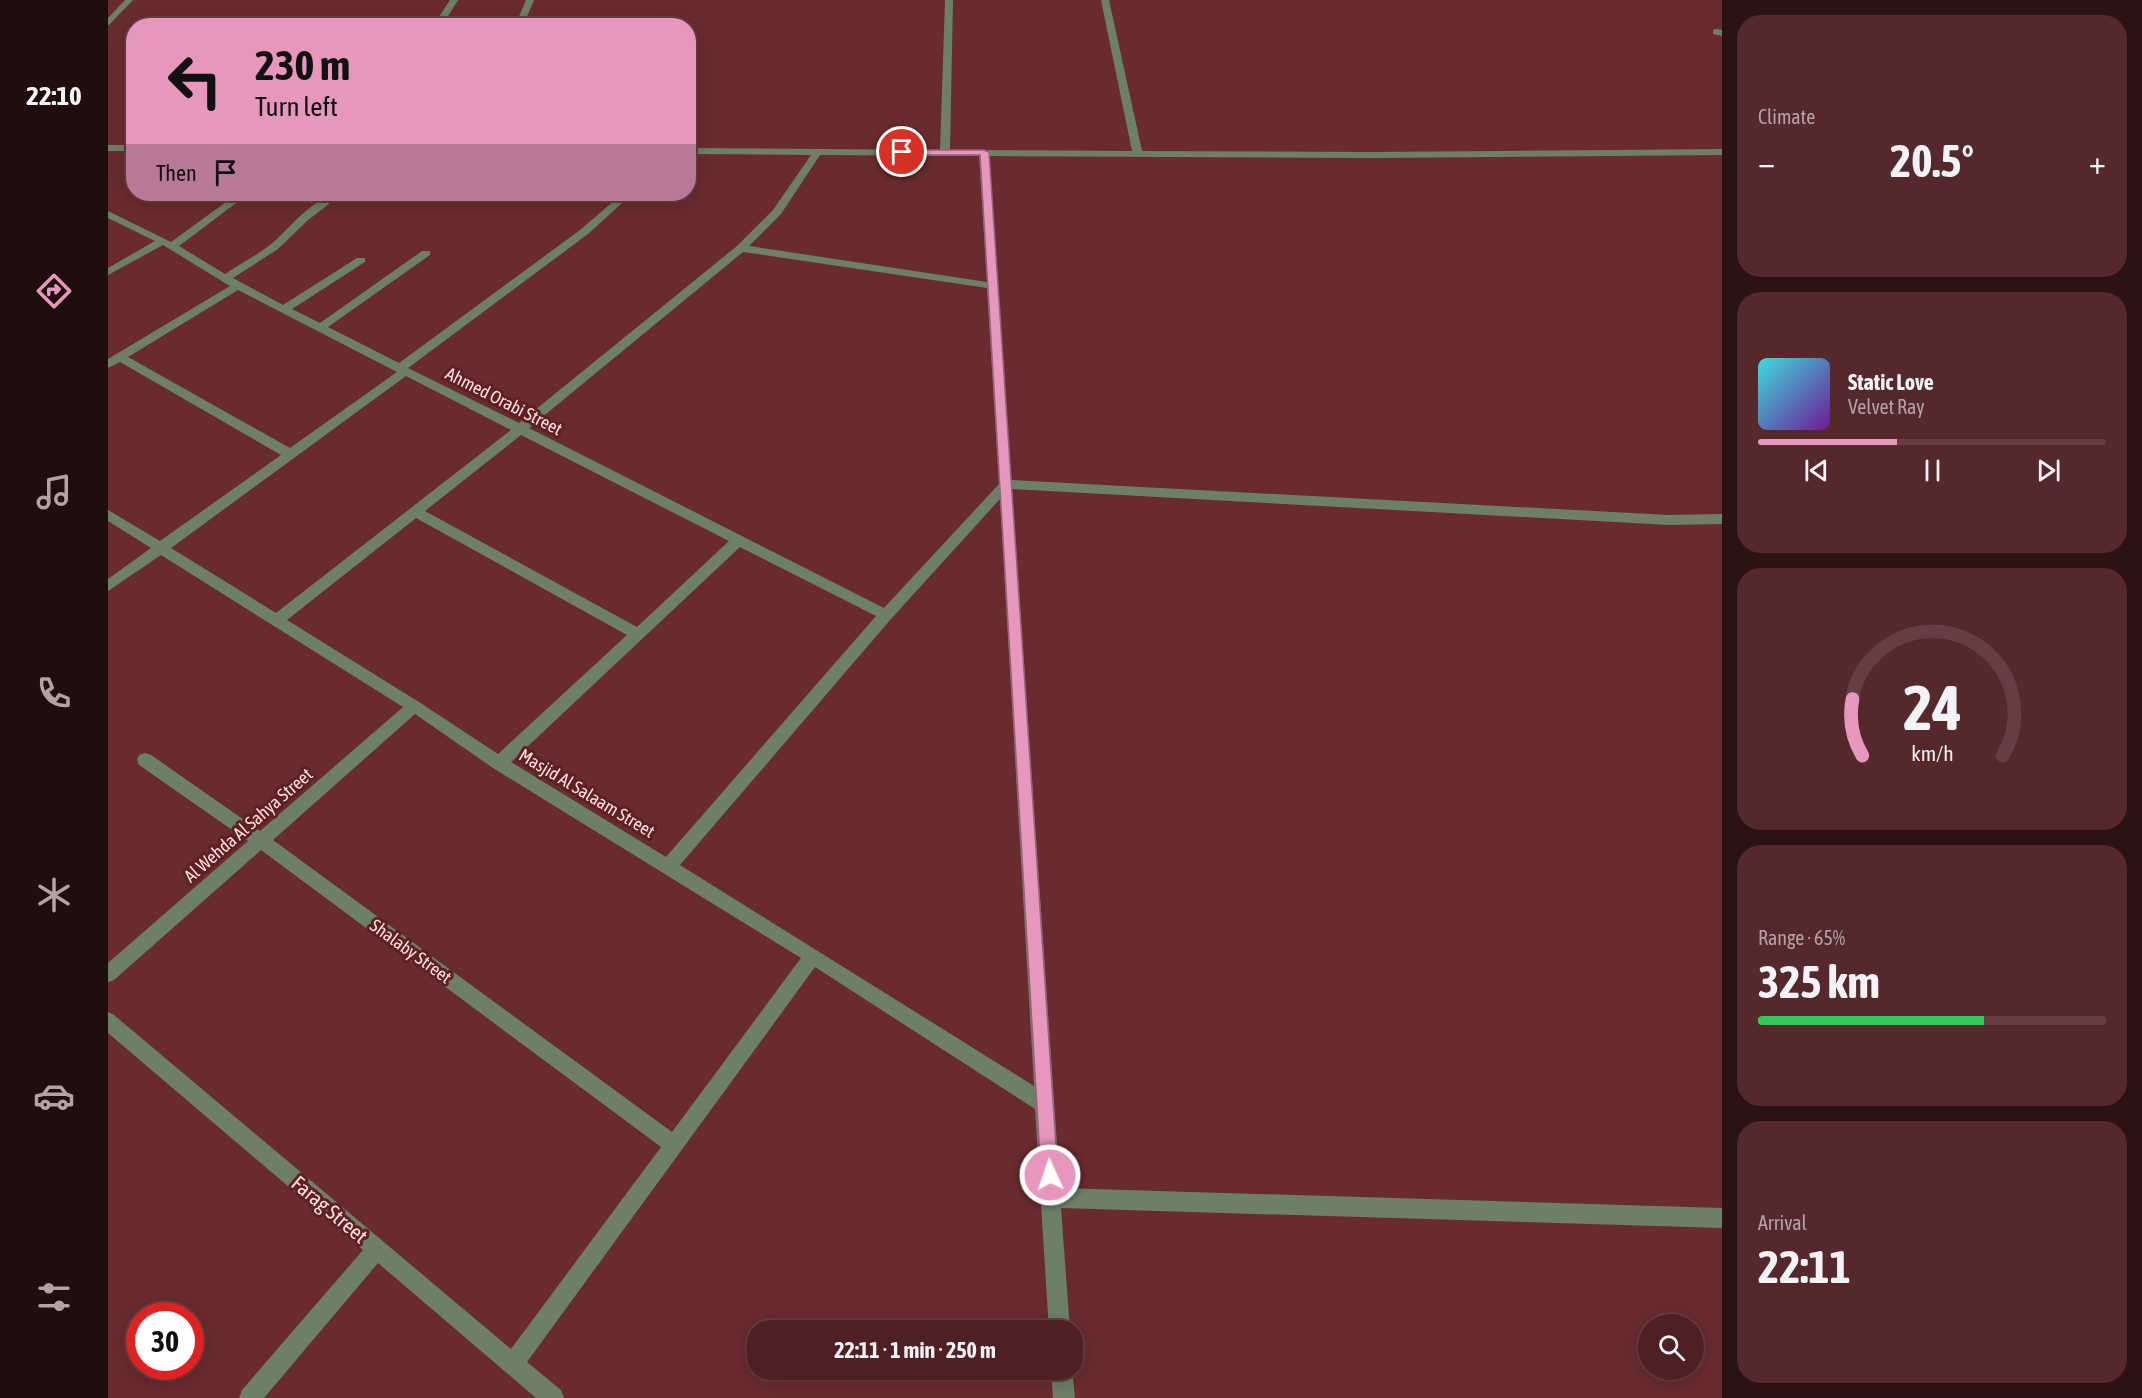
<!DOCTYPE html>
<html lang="en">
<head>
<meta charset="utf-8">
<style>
	body { margin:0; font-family:"Asap Condensed",sans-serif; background:#55282b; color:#f1f3f6; height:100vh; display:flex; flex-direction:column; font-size:22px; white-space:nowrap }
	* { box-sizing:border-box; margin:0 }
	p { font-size:20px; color:#b3a3a6 }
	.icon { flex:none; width:33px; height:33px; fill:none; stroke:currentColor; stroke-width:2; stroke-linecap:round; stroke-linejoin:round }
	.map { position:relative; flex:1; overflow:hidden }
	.details { display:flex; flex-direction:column; gap:15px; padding:15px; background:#2b1213; width:420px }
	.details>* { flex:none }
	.guide { position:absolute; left:18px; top:18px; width:570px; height:183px; border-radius:24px; box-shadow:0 3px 15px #0003,0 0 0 2px #663e41; background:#e797bd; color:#111; overflow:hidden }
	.tools { position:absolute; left:1530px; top:1314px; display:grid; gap:12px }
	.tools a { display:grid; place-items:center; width:66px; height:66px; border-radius:50%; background:#4f2023; box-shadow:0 3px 15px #0003,0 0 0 2px #663e41; font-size:30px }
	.speed { position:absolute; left:18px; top:1302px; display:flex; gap:12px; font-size:30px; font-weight:700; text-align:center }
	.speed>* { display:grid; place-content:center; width:78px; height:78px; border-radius:50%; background:#4f2023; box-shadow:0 3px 15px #0003,0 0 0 2px #663e41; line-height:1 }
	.speed .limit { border:9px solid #d22; background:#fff; color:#111 }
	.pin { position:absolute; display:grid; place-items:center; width:51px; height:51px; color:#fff; margin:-26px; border:3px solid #fff; border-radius:50%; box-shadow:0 2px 6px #0007 }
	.me { position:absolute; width:66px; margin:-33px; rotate:357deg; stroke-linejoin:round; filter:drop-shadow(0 0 4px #0008) }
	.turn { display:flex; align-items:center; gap:21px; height:126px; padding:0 30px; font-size:27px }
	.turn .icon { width:78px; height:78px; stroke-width:2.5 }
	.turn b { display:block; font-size:42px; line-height:51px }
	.then { display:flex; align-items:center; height:57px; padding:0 30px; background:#0003; gap:12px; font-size:22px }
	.big { font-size:45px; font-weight:700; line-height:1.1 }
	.details .card { flex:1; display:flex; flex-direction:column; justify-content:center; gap:9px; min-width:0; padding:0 21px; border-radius:24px; background:#55282b }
	.details .dial { align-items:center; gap:0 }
	.dial svg { height:156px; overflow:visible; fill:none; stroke:#663e41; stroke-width:7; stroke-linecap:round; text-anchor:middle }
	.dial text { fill:#f1f3f6; stroke:none }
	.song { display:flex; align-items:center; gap:18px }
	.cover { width:72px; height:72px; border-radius:9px; background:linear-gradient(135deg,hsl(180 70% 55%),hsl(280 70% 35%)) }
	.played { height:6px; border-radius:3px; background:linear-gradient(90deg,#e797bd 40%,#663e41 40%) }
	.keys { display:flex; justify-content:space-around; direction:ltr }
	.heat { display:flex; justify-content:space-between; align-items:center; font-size:33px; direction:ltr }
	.charge { height:9px; border-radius:4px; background:linear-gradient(90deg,#34c759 65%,#663e41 0) }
	.trip { position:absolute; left:639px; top:1320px; width:336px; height:60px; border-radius:24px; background:#4f2023; box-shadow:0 3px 15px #0003,0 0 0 2px #663e41; font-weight:700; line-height:60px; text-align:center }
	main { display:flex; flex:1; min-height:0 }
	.menu { display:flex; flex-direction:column; width:108px; justify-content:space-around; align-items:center; background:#200d0e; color:#b3a3a6 }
	.menu .icon { width:42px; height:42px }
	.menu .on { color:#e797bd }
	.menu b { font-size:27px; color:#f1f3f6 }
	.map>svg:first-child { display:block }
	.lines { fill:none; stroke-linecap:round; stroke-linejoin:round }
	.minor { fill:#6d7f67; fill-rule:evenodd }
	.route { fill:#e797bd; stroke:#96627b; stroke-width:1.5 }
	.labels { text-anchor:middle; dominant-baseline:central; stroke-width:6; stroke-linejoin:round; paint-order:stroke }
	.street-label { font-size:18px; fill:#fededd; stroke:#5d2025 }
	.near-street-label { font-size:21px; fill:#fededd; stroke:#5d2025 }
</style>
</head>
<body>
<main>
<nav class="menu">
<b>22:10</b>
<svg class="icon on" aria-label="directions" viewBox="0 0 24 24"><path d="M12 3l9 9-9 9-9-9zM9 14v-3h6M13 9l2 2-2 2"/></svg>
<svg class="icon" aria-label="music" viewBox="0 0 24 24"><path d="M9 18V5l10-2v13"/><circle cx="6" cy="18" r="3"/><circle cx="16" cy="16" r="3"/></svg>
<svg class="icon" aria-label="phone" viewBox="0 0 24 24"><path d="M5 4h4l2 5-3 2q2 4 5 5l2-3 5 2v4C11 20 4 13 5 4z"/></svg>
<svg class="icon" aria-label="climate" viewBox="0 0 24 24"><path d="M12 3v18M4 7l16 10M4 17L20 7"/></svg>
<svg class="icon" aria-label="car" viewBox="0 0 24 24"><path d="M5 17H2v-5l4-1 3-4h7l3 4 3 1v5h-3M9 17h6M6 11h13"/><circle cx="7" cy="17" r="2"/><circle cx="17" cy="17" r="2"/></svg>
<svg class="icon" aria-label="filters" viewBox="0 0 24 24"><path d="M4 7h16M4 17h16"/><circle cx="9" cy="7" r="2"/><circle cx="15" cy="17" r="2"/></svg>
</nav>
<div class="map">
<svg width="1614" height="1398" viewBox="0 0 1614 1398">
	<rect width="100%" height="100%" fill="#692b2f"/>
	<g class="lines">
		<!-- minor -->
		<path class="minor" d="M17 0H25L0 26V18Z
			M342 0H350L334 26H325Z
			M418 0H426L415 26H407Z
			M837 0H845L842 150 1024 151 993 0H1001L1034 151 1264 152 1614 149V155L1264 158 881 156 903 480 1561 515 1614 514V524L1561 525 904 489 952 1188 1614 1208V1228L953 1208 962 1330H941L927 1109 707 967 419 1362 453 1390 456 1398H428L270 1263 156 1398H131L134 1390 255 1250 0 1033V1012L6 1015 403 1349 553 1147 153 850 6 980 0 982V963L140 841 31 765 29 760 31 755 37 753 43 755 152 831 295 707 53 555 0 591V579L43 548 0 521V510L52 541 173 455 12 362 0 368V359L122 286 55 245 0 275V268L47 241 0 218V211L63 242 129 194H140L71 246 117 274C132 264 148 256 162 245 182 229 206 194 234 194L200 220 170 249 125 278 175 305 249 258H257V262L184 309 212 323 314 251H322V255L220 327 291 363 472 230 514 194H524L480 234 300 368 411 423 629 246 665 210 703 155 580 154V148L832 150ZM712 155 871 156 879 282 641 246 673 214ZM635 252 879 288 891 484 776 608 421 428ZM130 290 289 372 182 448 20 357ZM298 376 403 430 168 613 63 548ZM413 435 621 541 529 627 317 511ZM892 499 926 1086 572 865 783 619ZM308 518 519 635 390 754 311 702 179 620ZM632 547 768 616 558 857 403 762ZM307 714 385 768 693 958 564 1132 165 840Z
			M1608 29 1614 30V36L1605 34V30Z
			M0 145H26V151H0Z
			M943 1370 964 1369 967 1398H945Z"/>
	</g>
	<!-- route -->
	<path class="route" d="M791 150H876L881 152 950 1175 948 1181 942 1184 935 1181 933 1175 872 155H794L791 154Z"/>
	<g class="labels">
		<!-- street labels -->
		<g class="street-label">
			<text transform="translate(396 401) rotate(27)">Ahmed Orabi Street</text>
			<text transform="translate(479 793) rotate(31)">Masjid Al Salaam Street</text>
			<text transform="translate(140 825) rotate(-41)">Al Wehda Al Sahya Street</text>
			<text transform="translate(303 951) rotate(36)">Shalaby Street</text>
		</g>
		<!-- near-street labels -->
		<g class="near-street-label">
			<text transform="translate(222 1209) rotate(40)">Farag Street</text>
		</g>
	</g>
</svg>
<div class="tools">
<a><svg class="icon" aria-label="search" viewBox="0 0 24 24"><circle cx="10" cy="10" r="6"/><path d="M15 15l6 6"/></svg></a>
</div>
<div class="speed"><div class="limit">30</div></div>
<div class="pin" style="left:794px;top:152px;background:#d93025"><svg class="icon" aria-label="arrive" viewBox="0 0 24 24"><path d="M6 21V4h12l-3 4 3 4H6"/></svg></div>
<svg class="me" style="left:942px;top:1175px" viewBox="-20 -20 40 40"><circle r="17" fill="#e797bd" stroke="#fff" stroke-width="3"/><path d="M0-11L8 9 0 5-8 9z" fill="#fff"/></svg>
<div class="trip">22:11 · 1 min · 250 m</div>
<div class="guide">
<div class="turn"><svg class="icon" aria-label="left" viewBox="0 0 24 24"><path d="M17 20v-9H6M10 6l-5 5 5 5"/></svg><div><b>230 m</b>Turn left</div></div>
<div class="then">Then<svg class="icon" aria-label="arrive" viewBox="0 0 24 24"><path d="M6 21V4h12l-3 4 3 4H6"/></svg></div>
</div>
</div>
<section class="details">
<div class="card"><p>Climate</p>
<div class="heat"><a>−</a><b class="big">20.5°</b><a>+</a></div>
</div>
<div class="card">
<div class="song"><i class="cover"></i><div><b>Static Love</b><p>Velvet Ray</p></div></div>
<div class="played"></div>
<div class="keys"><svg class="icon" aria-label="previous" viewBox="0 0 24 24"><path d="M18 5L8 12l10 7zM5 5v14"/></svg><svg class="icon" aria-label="pause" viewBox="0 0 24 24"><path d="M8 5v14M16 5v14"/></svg><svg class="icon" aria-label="next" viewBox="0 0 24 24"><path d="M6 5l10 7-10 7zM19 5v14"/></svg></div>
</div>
<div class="card dial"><svg viewBox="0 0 100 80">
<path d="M14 69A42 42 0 1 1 86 69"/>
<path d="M14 69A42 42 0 0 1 9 40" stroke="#e797bd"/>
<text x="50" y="56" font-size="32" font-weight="700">24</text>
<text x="50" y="72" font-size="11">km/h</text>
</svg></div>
<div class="card"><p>Range · 65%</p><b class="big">325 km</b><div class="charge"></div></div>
<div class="card"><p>Arrival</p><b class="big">22:11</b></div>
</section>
</main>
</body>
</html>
